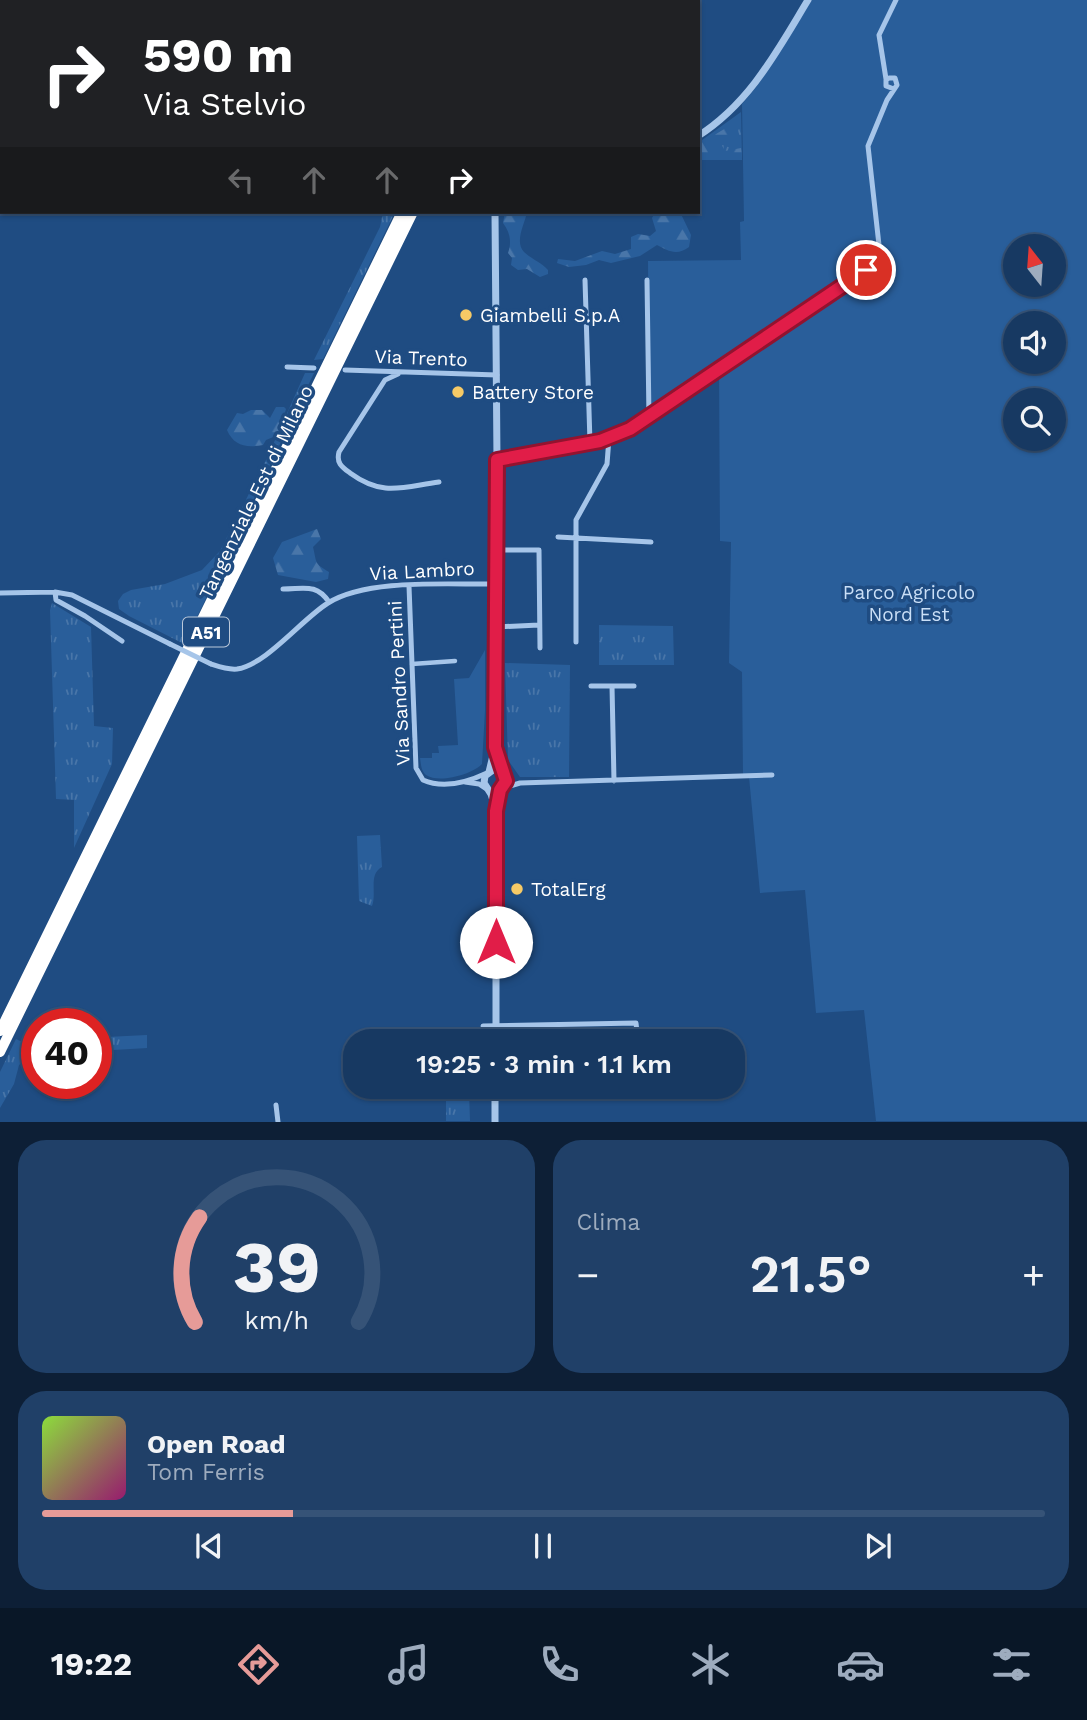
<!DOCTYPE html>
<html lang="it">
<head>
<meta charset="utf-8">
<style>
	body { margin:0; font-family:"Work Sans",sans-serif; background:#204068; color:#f1f3f6; height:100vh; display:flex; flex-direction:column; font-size:26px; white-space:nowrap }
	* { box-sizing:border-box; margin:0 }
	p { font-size:23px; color:#9eacbe }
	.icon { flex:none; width:38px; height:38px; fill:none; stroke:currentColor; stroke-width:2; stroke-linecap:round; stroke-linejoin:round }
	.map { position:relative; height:1122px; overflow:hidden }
	.details { display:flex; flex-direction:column; gap:18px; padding:18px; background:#0d1f36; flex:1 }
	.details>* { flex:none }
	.hud { position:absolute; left:0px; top:0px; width:700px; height:214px; box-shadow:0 2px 5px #0004,0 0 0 2px #365377; background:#202124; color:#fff; overflow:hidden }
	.needle { width:46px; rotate:343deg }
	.fabs { position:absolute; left:1003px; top:234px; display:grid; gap:14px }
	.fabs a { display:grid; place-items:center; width:63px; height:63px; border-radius:50%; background:#173962; box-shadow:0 2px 5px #0004,0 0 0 2px #365377; font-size:35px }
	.speed { position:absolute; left:21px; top:1008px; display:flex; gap:14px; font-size:35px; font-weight:700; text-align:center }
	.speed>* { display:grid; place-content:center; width:91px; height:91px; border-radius:50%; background:#173962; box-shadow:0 2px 5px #0004,0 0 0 2px #365377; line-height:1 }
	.speed .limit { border:10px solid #d22; background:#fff; color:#111 }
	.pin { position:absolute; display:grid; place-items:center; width:60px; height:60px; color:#fff; margin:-30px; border:4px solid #fff; border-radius:50%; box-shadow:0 2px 7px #0007 }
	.me { position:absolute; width:77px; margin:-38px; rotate:0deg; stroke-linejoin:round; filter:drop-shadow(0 0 5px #0008) }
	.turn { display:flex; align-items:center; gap:24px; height:147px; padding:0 28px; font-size:32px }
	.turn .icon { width:91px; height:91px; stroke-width:2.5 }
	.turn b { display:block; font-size:49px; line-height:60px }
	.lanes { display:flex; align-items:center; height:66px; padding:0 28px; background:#0003; justify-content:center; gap:35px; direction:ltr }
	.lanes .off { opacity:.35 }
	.big { font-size:52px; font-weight:600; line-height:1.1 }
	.details .tile { flex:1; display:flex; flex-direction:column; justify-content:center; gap:10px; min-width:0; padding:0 24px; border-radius:28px; background:#204068 }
	.details .dial { align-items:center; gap:0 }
	.dial svg { height:182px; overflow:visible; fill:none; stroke:#365377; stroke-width:7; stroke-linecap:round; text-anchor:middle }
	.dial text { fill:#f1f3f6; stroke:none }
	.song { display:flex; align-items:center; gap:21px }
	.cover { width:84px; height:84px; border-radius:10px; background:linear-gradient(135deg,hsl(90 70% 55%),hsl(320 70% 35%)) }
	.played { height:7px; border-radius:4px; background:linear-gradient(90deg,#e69b98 25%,#365377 25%) }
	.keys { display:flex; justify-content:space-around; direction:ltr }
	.heat { display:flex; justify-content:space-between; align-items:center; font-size:38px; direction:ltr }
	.details .tiles { flex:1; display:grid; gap:18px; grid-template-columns:1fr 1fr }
	.tile:last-child { grid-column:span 2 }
	.trip { position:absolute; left:343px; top:1029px; width:402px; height:70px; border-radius:28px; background:#173962; box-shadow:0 2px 5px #0004,0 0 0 2px #365377; font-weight:600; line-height:70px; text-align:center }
	.menu { display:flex; height:112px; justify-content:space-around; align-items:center; background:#091727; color:#9eacbe }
	.menu .icon { width:49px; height:49px }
	.menu .active { color:#e69b98 }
	.menu b { font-size:32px; color:#f1f3f6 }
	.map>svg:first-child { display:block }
	.grass { fill:url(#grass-tufts) }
	.forest { fill:url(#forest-firs) }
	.park { fill:#295e9a; fill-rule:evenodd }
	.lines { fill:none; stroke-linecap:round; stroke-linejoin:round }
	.pedestrian { stroke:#a6c5e9; stroke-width:4.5 }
	.minor { stroke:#a6c5e9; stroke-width:5 }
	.tertiary { stroke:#a6c5e9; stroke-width:7 }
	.motorway { stroke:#fff; stroke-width:10 }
	.minor-bridge { stroke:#a6c5e9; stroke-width:5 }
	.route-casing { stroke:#92132f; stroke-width:18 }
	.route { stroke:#e11d48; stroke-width:12 }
	.poi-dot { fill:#f6ca66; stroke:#1f4c82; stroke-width:2.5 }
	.labels { text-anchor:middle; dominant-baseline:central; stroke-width:7; stroke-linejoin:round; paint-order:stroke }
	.shield { fill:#1f4c82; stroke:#bcc9da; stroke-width:2 }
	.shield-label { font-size:18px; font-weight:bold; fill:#fff }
	.poi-label { font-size:19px; fill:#fff; stroke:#1f4c82; text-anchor:start }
	.street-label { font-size:19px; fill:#fff; stroke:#1f4c82 }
	.park-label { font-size:19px; fill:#cadff7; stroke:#1f4c82 }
</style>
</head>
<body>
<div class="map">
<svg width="1087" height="1122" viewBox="0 0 1087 1122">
	<defs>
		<pattern id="grass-tufts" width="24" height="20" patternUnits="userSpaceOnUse" patternTransform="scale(1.75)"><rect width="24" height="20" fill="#295e9a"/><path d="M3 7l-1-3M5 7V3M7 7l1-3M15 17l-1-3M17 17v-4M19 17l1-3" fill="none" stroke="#4976a9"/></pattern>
		<pattern id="forest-firs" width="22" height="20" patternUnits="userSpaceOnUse" patternTransform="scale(1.75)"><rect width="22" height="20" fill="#295e9a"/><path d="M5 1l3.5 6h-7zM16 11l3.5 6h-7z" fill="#4976a9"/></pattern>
	</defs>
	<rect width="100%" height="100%" fill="#1f4c82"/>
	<!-- grass -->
	<path class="grass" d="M741 112 742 160H698V143Z
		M383 212H395L323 359 314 360 380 227Z
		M305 373H314L184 644 129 616 119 609 118 601 123 594 131 590 165 584 202 570 220 551 267 458Z
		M52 603 91 627 94 726 113 728 112 764 74 848V800L56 799 50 610Z
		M599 625 673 626 674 665H599Z
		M505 663 570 665 569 777H520L508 760Z
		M380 835 382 867C368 874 377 893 372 906L359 901 357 836Z
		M96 1035 107 1037 147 1035V1048L96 1051Z
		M16 1039 20 1041H37V1058L26 1059 19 1065 14 1084 0 1108V1072Z
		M469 1092 470 1121H446V1093Z"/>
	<!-- forest -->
	<path class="forest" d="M739 120 738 134 726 136 719 140 725 151 741 148 742 156 739 159 698 158V145Z
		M505 212H527C525 223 514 242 524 252 531 259 541 262 548 270V274L540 277 527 269 518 270 511 265 512 258 508 253C512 242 510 232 503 223Z
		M655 212H680L691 235 689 247C677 256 668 251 657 245L640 256 611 263 599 260 586 265 569 267 557 263 558 259 575 261 602 251 615 254 631 249V237L638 234 650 236 656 231 652 218Z
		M276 407H284L286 409 278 435 266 440 263 445C246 448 234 446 227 430L237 413 243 414 251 410H262L270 418Z
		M317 529 321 539 313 547C317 564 314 563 329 572L328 579 316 582 278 575 273 558 282 542Z"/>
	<!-- park -->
	<path class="park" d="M812 0H1087V1121H876L864 1010 816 1013 805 890 760 893 749 777 743 776 742 672 729 663 731 542 720 541 719 367 653 411 649 408 648 261 741 260 740 222 744 221 742 104 757 86ZM1015 247H1054V285H1015ZM1015 324H1054V362H1015ZM1015 401H1054V439H1015Z
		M485 650V711L482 764C473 774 439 784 426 775 421 771 421 764 420 758H432V753H439L438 746 458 745 454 679 469 678Z"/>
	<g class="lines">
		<!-- pedestrian -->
		<path class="pedestrian" d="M412 664 455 661"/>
		<!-- minor -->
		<path class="minor" d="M30 0H58
			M242 0V2
			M359 2V0
			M396 2V0
			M886 79 879 35 896 0
			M585 280 590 443
			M647 280 649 418
			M287 367 314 368
			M345 370 497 375
			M398 374 385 380 339 452C336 463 342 467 350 473 383 497 402 487 439 482
			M497 460 600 441 630 429 866 270 876 259 879 245 868 146 887 100 897 85 895 78H889L886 80V86L894 89
			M558 537 651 542
			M496 550H539L540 648
			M409 586 416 768 423 780C443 789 468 782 487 773
			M283 589C304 589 316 583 329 602
			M55 592 56 600 85 616 122 641
			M0 593 55 592 72 595 170 644
			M496 627 539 625
			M576 642V520L607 464 609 438
			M211 664C220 667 228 670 237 669 266 665 302 619 328 603 368 578 449 585 496 584
			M591 686H634
			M612 686 614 781
			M465 782 479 784 485 788
			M503 788 520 783 772 775
			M483 1026 636 1023 638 1041
			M276 1105 278 1122"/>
		<!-- tertiary -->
		<path class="tertiary" d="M415 2 418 0
			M698 136C750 103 777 51 808 0
			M493 770 485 776 484 783 491 794 495 807
			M489 772 495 747 497 460 495 212
			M496 1041V811L500 790 506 781 496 752
			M495 1122V1087"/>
		<!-- motorway -->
		<path class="motorway" d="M437 1 440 0
			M451 2V0
			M476 2V0
			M483 2 484 0
			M496 2V0
			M0 1031 402 212
			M0 1052 413 212"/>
		<!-- minor-bridge -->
		<path class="minor-bridge" d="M170 644 211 664"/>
	</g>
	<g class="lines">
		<defs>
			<path id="route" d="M496 942V811L500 790 506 781 495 747 497 460 600 441 630 429 866 270"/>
		</defs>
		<!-- route casing -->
		<use href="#route" class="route-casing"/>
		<!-- route -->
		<use href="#route" class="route"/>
	</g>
	<!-- markers -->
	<g class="poi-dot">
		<circle cx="466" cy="315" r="7"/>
		<circle cx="458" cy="392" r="7"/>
		<circle cx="517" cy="889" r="7"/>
	</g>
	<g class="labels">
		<!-- shield labels -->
		<rect class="shield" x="183" y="617.5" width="46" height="29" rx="5"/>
		<g class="shield-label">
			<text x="206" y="632">A51</text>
		</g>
		<!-- poi labels -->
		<g class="poi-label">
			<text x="480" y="315">Giambelli S.p.A</text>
			<text x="472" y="392">Battery Store</text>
			<text x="531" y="889">TotalErg</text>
		</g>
		<!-- street labels -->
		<g class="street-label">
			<text transform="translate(421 358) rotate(2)">Via Trento</text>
			<text transform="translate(256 492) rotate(-64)">Tangenziale Est di Milano</text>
			<text transform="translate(422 571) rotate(-3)">Via Lambro</text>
			<text transform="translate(399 683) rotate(-93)">Via Sandro Pertini</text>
		</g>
		<!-- park labels -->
		<g class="park-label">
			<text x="909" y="592">Parco Agricolo<tspan x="909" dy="22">Nord Est</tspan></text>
		</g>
	</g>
</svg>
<div class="fabs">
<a><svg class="needle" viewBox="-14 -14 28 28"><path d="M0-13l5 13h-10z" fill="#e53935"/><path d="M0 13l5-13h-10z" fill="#9eacbe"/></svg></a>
<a><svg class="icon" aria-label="sound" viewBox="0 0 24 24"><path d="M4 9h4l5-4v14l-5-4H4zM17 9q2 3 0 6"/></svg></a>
<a><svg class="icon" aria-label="search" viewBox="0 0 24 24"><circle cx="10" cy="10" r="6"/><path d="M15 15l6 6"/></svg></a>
</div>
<div class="speed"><div class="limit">40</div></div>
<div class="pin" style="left:866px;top:270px;background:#d93025"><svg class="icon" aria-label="arrive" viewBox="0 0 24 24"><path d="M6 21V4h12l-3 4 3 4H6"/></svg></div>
<svg class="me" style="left:496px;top:942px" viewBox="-20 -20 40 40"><circle r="19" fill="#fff"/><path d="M0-13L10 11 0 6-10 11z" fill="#e11d48"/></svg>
<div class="trip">19:25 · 3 min · 1.1 km</div>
<div class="hud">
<div class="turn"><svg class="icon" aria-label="right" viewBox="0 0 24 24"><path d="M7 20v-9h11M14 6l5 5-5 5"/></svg><div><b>590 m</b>Via Stelvio</div></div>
<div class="lanes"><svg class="icon off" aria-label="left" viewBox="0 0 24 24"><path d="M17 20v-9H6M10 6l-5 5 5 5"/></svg><svg class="icon off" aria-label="ahead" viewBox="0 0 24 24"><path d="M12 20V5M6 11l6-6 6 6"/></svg><svg class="icon off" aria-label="ahead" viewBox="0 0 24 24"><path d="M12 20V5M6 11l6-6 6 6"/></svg><svg class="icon" aria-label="right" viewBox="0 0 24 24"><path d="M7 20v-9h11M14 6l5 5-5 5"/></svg></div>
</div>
</div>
<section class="details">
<div class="tiles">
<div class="tile dial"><svg viewBox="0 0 100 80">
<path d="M14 69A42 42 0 1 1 86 69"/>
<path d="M14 69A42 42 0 0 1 16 23" stroke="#e69b98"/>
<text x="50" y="56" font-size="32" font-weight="700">39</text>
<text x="50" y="72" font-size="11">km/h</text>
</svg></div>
<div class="tile"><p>Clima</p>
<div class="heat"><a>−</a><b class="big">21.5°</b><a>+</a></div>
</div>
<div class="tile">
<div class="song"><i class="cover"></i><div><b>Open Road</b><p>Tom Ferris</p></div></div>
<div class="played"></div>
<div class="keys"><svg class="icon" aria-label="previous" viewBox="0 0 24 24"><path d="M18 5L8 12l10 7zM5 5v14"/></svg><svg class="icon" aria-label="pause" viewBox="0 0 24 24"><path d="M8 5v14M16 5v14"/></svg><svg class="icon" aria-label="next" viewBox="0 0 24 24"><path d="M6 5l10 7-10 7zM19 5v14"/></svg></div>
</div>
</div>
</section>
<nav class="menu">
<b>19:22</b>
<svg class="icon active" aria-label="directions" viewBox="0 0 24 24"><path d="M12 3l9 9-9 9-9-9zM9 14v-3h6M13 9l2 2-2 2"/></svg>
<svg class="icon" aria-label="music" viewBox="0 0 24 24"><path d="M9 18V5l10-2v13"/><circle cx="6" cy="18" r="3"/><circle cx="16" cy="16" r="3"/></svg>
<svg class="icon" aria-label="phone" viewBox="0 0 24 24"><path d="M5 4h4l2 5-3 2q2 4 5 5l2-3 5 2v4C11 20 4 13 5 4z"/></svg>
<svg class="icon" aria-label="climate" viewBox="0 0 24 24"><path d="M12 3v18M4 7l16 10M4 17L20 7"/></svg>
<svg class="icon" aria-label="car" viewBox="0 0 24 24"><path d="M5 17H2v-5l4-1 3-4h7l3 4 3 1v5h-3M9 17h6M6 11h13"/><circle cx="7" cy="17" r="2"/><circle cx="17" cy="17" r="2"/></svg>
<svg class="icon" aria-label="filters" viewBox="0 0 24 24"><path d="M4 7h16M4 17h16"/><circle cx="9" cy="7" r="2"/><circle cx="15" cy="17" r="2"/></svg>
</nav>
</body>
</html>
